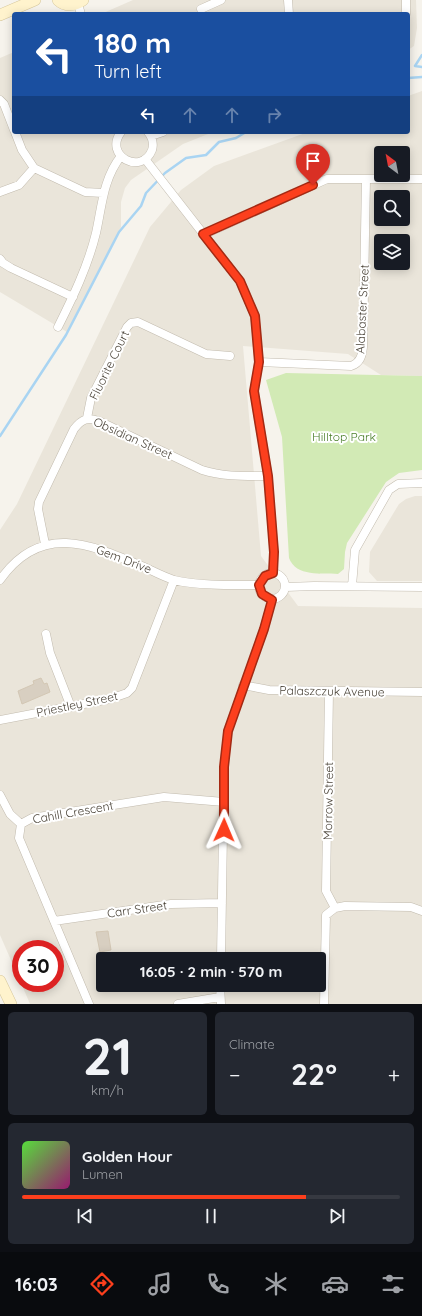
<!DOCTYPE html>
<html lang="en">
<head>
<meta charset="utf-8">
<style>
	body { margin:0; font-family:Quicksand,sans-serif; background:#242831; color:#f1f3f6; height:100vh; display:flex; flex-direction:column; font-size:15px; white-space:nowrap }
	* { box-sizing:border-box; margin:0 }
	p { font-size:13px; color:#9ea1a6 }
	.icon { flex:none; width:22px; height:22px; fill:none; stroke:currentColor; stroke-width:2; stroke-linecap:round; stroke-linejoin:round }
	.map { position:relative; height:1004px; overflow:hidden }
	.panel { display:flex; flex-direction:column; gap:8px; padding:8px; background:#0d0f14; flex:1 }
	.panel>* { flex:none }
	.top-card { position:absolute; left:12px; top:12px; width:398px; height:122px; border-radius:4px; box-shadow:0 2px 10px #0003; background:#1a4fa0; color:#fff; overflow:hidden }
	.needle { width:26px; rotate:328deg }
	.fabs { position:absolute; left:374px; top:146px; display:grid; gap:8px }
	.fabs a { display:grid; place-items:center; width:36px; height:36px; border-radius:4px; background:#171b24; box-shadow:0 2px 10px #0003; font-size:20px }
	.speed { position:absolute; left:12px; top:940px; display:flex; gap:8px; font-size:20px; font-weight:700; text-align:center }
	.speed>* { display:grid; place-content:center; width:52px; height:52px; border-radius:50%; background:#171b24; box-shadow:0 2px 10px #0003; line-height:1 }
	.speed .limit { border:6px solid #d22; background:#fff; color:#111 }
	.pin { position:absolute; display:grid; place-items:center; width:34px; height:34px; color:#fff; margin:-41px -17px; border-radius:50% 50% 50% 0; rotate:-45deg; box-shadow:0 0 4px #0007 }
	.pin .icon { rotate:45deg }
	.me { position:absolute; width:44px; margin:-22px; rotate:1deg; stroke-linejoin:round; filter:drop-shadow(0 0 3px #0008) }
	.turn { display:flex; align-items:center; gap:14px; height:84px; padding:0 16px; font-size:18px }
	.turn .icon { width:52px; height:52px; stroke-width:2.5 }
	.turn b { display:block; font-size:28px; line-height:34px }
	.lanes { display:flex; align-items:center; height:38px; padding:0 16px; background:#0003; justify-content:center; gap:20px; direction:ltr }
	.lanes .off { opacity:.35 }
	.big { font-size:30px; font-weight:700; line-height:1.1 }
	.panel .card { flex:1; display:flex; flex-direction:column; justify-content:center; gap:6px; min-width:0; padding:0 14px; border-radius:6px; background:#242831 }
	.panel .dial { align-items:center; gap:0 }
	.dial b { font-size:52px; line-height:1 }
	.song { display:flex; align-items:center; gap:12px }
	.cover { width:48px; height:48px; border-radius:6px; background:linear-gradient(135deg,hsl(110 70% 55%),hsl(320 70% 35%)) }
	.played { height:4px; border-radius:2px; background:linear-gradient(90deg,#fc3f1d 75%,#363941 75%) }
	.keys { display:flex; justify-content:space-around; direction:ltr }
	.heat { display:flex; justify-content:space-between; align-items:center; font-size:22px; direction:ltr }
	.panel .tiles { flex:1; display:grid; gap:8px; grid-template-columns:1fr 1fr }
	.card:last-child { grid-column:span 2 }
	.trip { position:absolute; left:96px; top:952px; width:230px; height:40px; border-radius:4px; background:#171b24; box-shadow:0 2px 10px #0003; font-weight:700; line-height:40px; text-align:center }
	.dock { display:flex; height:64px; justify-content:space-around; align-items:center; background:#090b0e; color:#9ea1a6 }
	.dock .icon { width:28px; height:28px }
	.dock .on { color:#fc3f1d }
	.dock b { font-size:18px; color:#f1f3f6 }
	.map>svg:first-child { display:block }
	.residential { fill:#eae5da; fill-rule:evenodd }
	.green { fill:#d2eab5 }
	.lines { fill:none; stroke-linecap:round; stroke-linejoin:round }
	.stream { stroke:#a9d4f2; stroke-width:2.5 }
	.building { fill:#d8cfc1; stroke:#d3c7b4 }
	.street-casing { stroke:#c2bbae; stroke-width:9 }
	.secondary-casing { stroke:#d6c79b; stroke-width:12 }
	.street { stroke:#fff; stroke-width:8 }
	.secondary { stroke:#fff3cd; stroke-width:11 }
	.route-casing { stroke:#a42913; stroke-width:10 }
	.route { stroke:#fc3f1d; stroke-width:7 }
	.labels { text-anchor:middle; dominant-baseline:central; stroke-width:4; stroke-linejoin:round; paint-order:stroke }
	.street-label { font-size:12px; fill:#4b4439; stroke:#fff }
	.park-label { font-size:12px; fill:#4a7f2a; stroke:#fff }
</style>
</head>
<body>
<div class="map">
<svg width="422" height="1004" viewBox="0 0 422 1004">
	<rect width="100%" height="100%" fill="#f6f3ec"/>
	<!-- residential -->
	<path class="residential" d="M133 0H416L417 28 414 46 408 50V14H101Z
		M14 52V132H213L183 144 131 180 125 188 121 202V227L67 332 0 292V58Z
		M422 91V376L381 375 348 354 243 346 261 556 298 606 422 608V1004H30L21 983H55V949H21V983L0 935V530L17 504 150 227 181 190 214 166 308 132H408V96ZM381 153H403V175H381ZM381 197H403V219H381ZM381 241H403V263H381ZM103 959H319V985H103Z
		M415 496H422V581H377L369 572 370 552 399 504 406 499Z"/>
	<!-- green -->
	<path class="green" d="M286 373 422 376V470L399 473 386 482 347 543 345 552 344 569 338 574C322 573 296 577 289 558L282 437 266 380Z"/>
	<g class="lines">
		<!-- stream -->
		<path class="stream" d="M422 55 415 66 422 67
			M408 78 422 77
			M0 436 66 335 119 232 141 206 146 193 165 173 186 158 206 155 219 142 236 138 246 132"/>
	</g>
	<!-- building -->
	<path class="building" d="M41 678 44 684 47 683 50 692 22 704 18 691 34 684 33 681Z
		M108 931 111 950 100 952 96 932Z"/>
	<g class="lines">
		<defs>
			<path id="street" d="M288 0 289 14
				M406 0V14
				M78 4 81 14
				M201 9 221 0
				M0 100 4 104 14 130
				M15 132 22 150 34 168 85 192 103 193
				M121 132C103 156 142 176 152 150 154 144 152 137 148 132
				M151 136 163 132
				M145 159 240 281 255 316 259 362 254 391 268 476 274 552 273 573
				M0 192 19 185 34 168
				M203 235 327 179H422
				M0 259 3 263 11 268 73 297
				M58 327C73 297 88 266 96 233 102 206 103 179 121 156
				M259 362 351 366C360 363 362 356 363 347L366 179
				M87 418 91 398 127 327 131 323 138 322 206 354 230 356
				M45 544 38 509 39 502 74 429C82 419 87 417 99 421L202 470C224 477 245 476 268 476
				M259 586a13 13 0 1 1 26 0a13 13 0 1 1-26 0Z
				M0 580C41 522 90 544 144 567 153 571 164 577 174 580 198 586 235 585 259 585
				M352 586 355 550 389 490 398 484 422 483
				M286 587 314 586 422 587
				M46 634 50 653 71 707
				M243 685 269 690 422 692
				M329 691 326 891 335 908
				M0 720 110 699 127 693 132 688 174 580
				M0 795 10 814 21 824
				M54 921 171 904 222 903
				M221 959 224 767 228 731 264 629 272 600
				M220 985 221 1004
				M89 1004 22 845 19 838 21 824 32 818 164 797 224 802
				M178 1004 220 997
				M324 1004 326 915 335 908 345 906 411 907 422 911"/>
			<path id="secondary" d="M58 0C65 7 75 6 83 0
				M0 15 35 0
				M0 981 11 1004"/>
		</defs>
		<!-- street casing -->
		<use href="#street" class="street-casing"/>
		<!-- secondary casing -->
		<use href="#secondary" class="secondary-casing"/>
		<!-- street -->
		<use href="#street" class="street"/>
		<!-- secondary -->
		<use href="#secondary" class="secondary"/>
	</g>
	<g class="lines">
		<defs>
			<path id="route" d="M224 830V767L228 731 264 629 272 600 262 594 259 585 265 576 273 573 274 552 268 476 254 391 259 362 255 316 240 281 203 234 313 185"/>
		</defs>
		<!-- route casing -->
		<use href="#route" class="route-casing"/>
		<!-- route -->
		<use href="#route" class="route"/>
	</g>
	<g class="labels">
		<!-- street labels -->
		<g class="street-label">
			<text transform="translate(362 309) rotate(-87)">Alabaster Street</text>
			<text transform="translate(109 365) rotate(-64)">Fluorite Court</text>
			<text transform="translate(133 438) rotate(24)">Obsidian Street</text>
			<text transform="translate(124 559) rotate(21)">Gem Drive</text>
			<text transform="translate(332 691) rotate(1)">Palaszczuk Avenue</text>
			<text transform="translate(77 704) rotate(-12)">Priestley Street</text>
			<text transform="translate(328 801) rotate(-89)">Morrow Street</text>
			<text transform="translate(73 812) rotate(-10)">Cahill Crescent</text>
			<text transform="translate(137 909) rotate(-8)">Carr Street</text>
		</g>
		<!-- park labels -->
		<g class="park-label">
			<text x="344" y="436">Hilltop Park</text>
		</g>
	</g>
</svg>
<div class="fabs">
<a><svg class="needle" viewBox="-14 -14 28 28"><path d="M0-13l5 13h-10z" fill="#e53935"/><path d="M0 13l5-13h-10z" fill="#9ea1a6"/></svg></a>
<a><svg class="icon" aria-label="search" viewBox="0 0 24 24"><circle cx="10" cy="10" r="6"/><path d="M15 15l6 6"/></svg></a>
<a><svg class="icon" aria-label="layers" viewBox="0 0 24 24"><path d="M12 4l9 5-9 5-9-5zM3 14l9 5 9-5"/></svg></a>
</div>
<div class="speed"><div class="limit">30</div></div>
<div class="pin" style="left:313px;top:185px;background:#d93025"><svg class="icon" aria-label="arrive" viewBox="0 0 24 24"><path d="M6 21V4h12l-3 4 3 4H6"/></svg></div>
<svg class="me" style="left:224px;top:830px" viewBox="-20 -20 40 40"><path d="M0-17L14 15 0 8-14 15z" fill="#fc3f1d" stroke="#fff" stroke-width="4"/></svg>
<div class="trip">16:05 · 2 min · 570 m</div>
<div class="top-card">
<div class="turn"><svg class="icon" aria-label="left" viewBox="0 0 24 24"><path d="M17 20v-9H6M10 6l-5 5 5 5"/></svg><div><b>180 m</b>Turn left</div></div>
<div class="lanes"><svg class="icon" aria-label="left" viewBox="0 0 24 24"><path d="M17 20v-9H6M10 6l-5 5 5 5"/></svg><svg class="icon off" aria-label="ahead" viewBox="0 0 24 24"><path d="M12 20V5M6 11l6-6 6 6"/></svg><svg class="icon off" aria-label="ahead" viewBox="0 0 24 24"><path d="M12 20V5M6 11l6-6 6 6"/></svg><svg class="icon off" aria-label="right" viewBox="0 0 24 24"><path d="M7 20v-9h11M14 6l5 5-5 5"/></svg></div>
</div>
</div>
<section class="panel">
<div class="tiles">
<div class="card dial"><b>21</b><p>km/h</p></div>
<div class="card"><p>Climate</p>
<div class="heat"><a>−</a><b class="big">22°</b><a>+</a></div>
</div>
<div class="card">
<div class="song"><i class="cover"></i><div><b>Golden Hour</b><p>Lumen</p></div></div>
<div class="played"></div>
<div class="keys"><svg class="icon" aria-label="previous" viewBox="0 0 24 24"><path d="M18 5L8 12l10 7zM5 5v14"/></svg><svg class="icon" aria-label="pause" viewBox="0 0 24 24"><path d="M8 5v14M16 5v14"/></svg><svg class="icon" aria-label="next" viewBox="0 0 24 24"><path d="M6 5l10 7-10 7zM19 5v14"/></svg></div>
</div>
</div>
</section>
<nav class="dock">
<b>16:03</b>
<svg class="icon on" aria-label="directions" viewBox="0 0 24 24"><path d="M12 3l9 9-9 9-9-9zM9 14v-3h6M13 9l2 2-2 2"/></svg>
<svg class="icon" aria-label="music" viewBox="0 0 24 24"><path d="M9 18V5l10-2v13"/><circle cx="6" cy="18" r="3"/><circle cx="16" cy="16" r="3"/></svg>
<svg class="icon" aria-label="phone" viewBox="0 0 24 24"><path d="M5 4h4l2 5-3 2q2 4 5 5l2-3 5 2v4C11 20 4 13 5 4z"/></svg>
<svg class="icon" aria-label="climate" viewBox="0 0 24 24"><path d="M12 3v18M4 7l16 10M4 17L20 7"/></svg>
<svg class="icon" aria-label="car" viewBox="0 0 24 24"><path d="M5 17H2v-5l4-1 3-4h7l3 4 3 1v5h-3M9 17h6M6 11h13"/><circle cx="7" cy="17" r="2"/><circle cx="17" cy="17" r="2"/></svg>
<svg class="icon" aria-label="filters" viewBox="0 0 24 24"><path d="M4 7h16M4 17h16"/><circle cx="9" cy="7" r="2"/><circle cx="15" cy="17" r="2"/></svg>
</nav>
</body>
</html>
